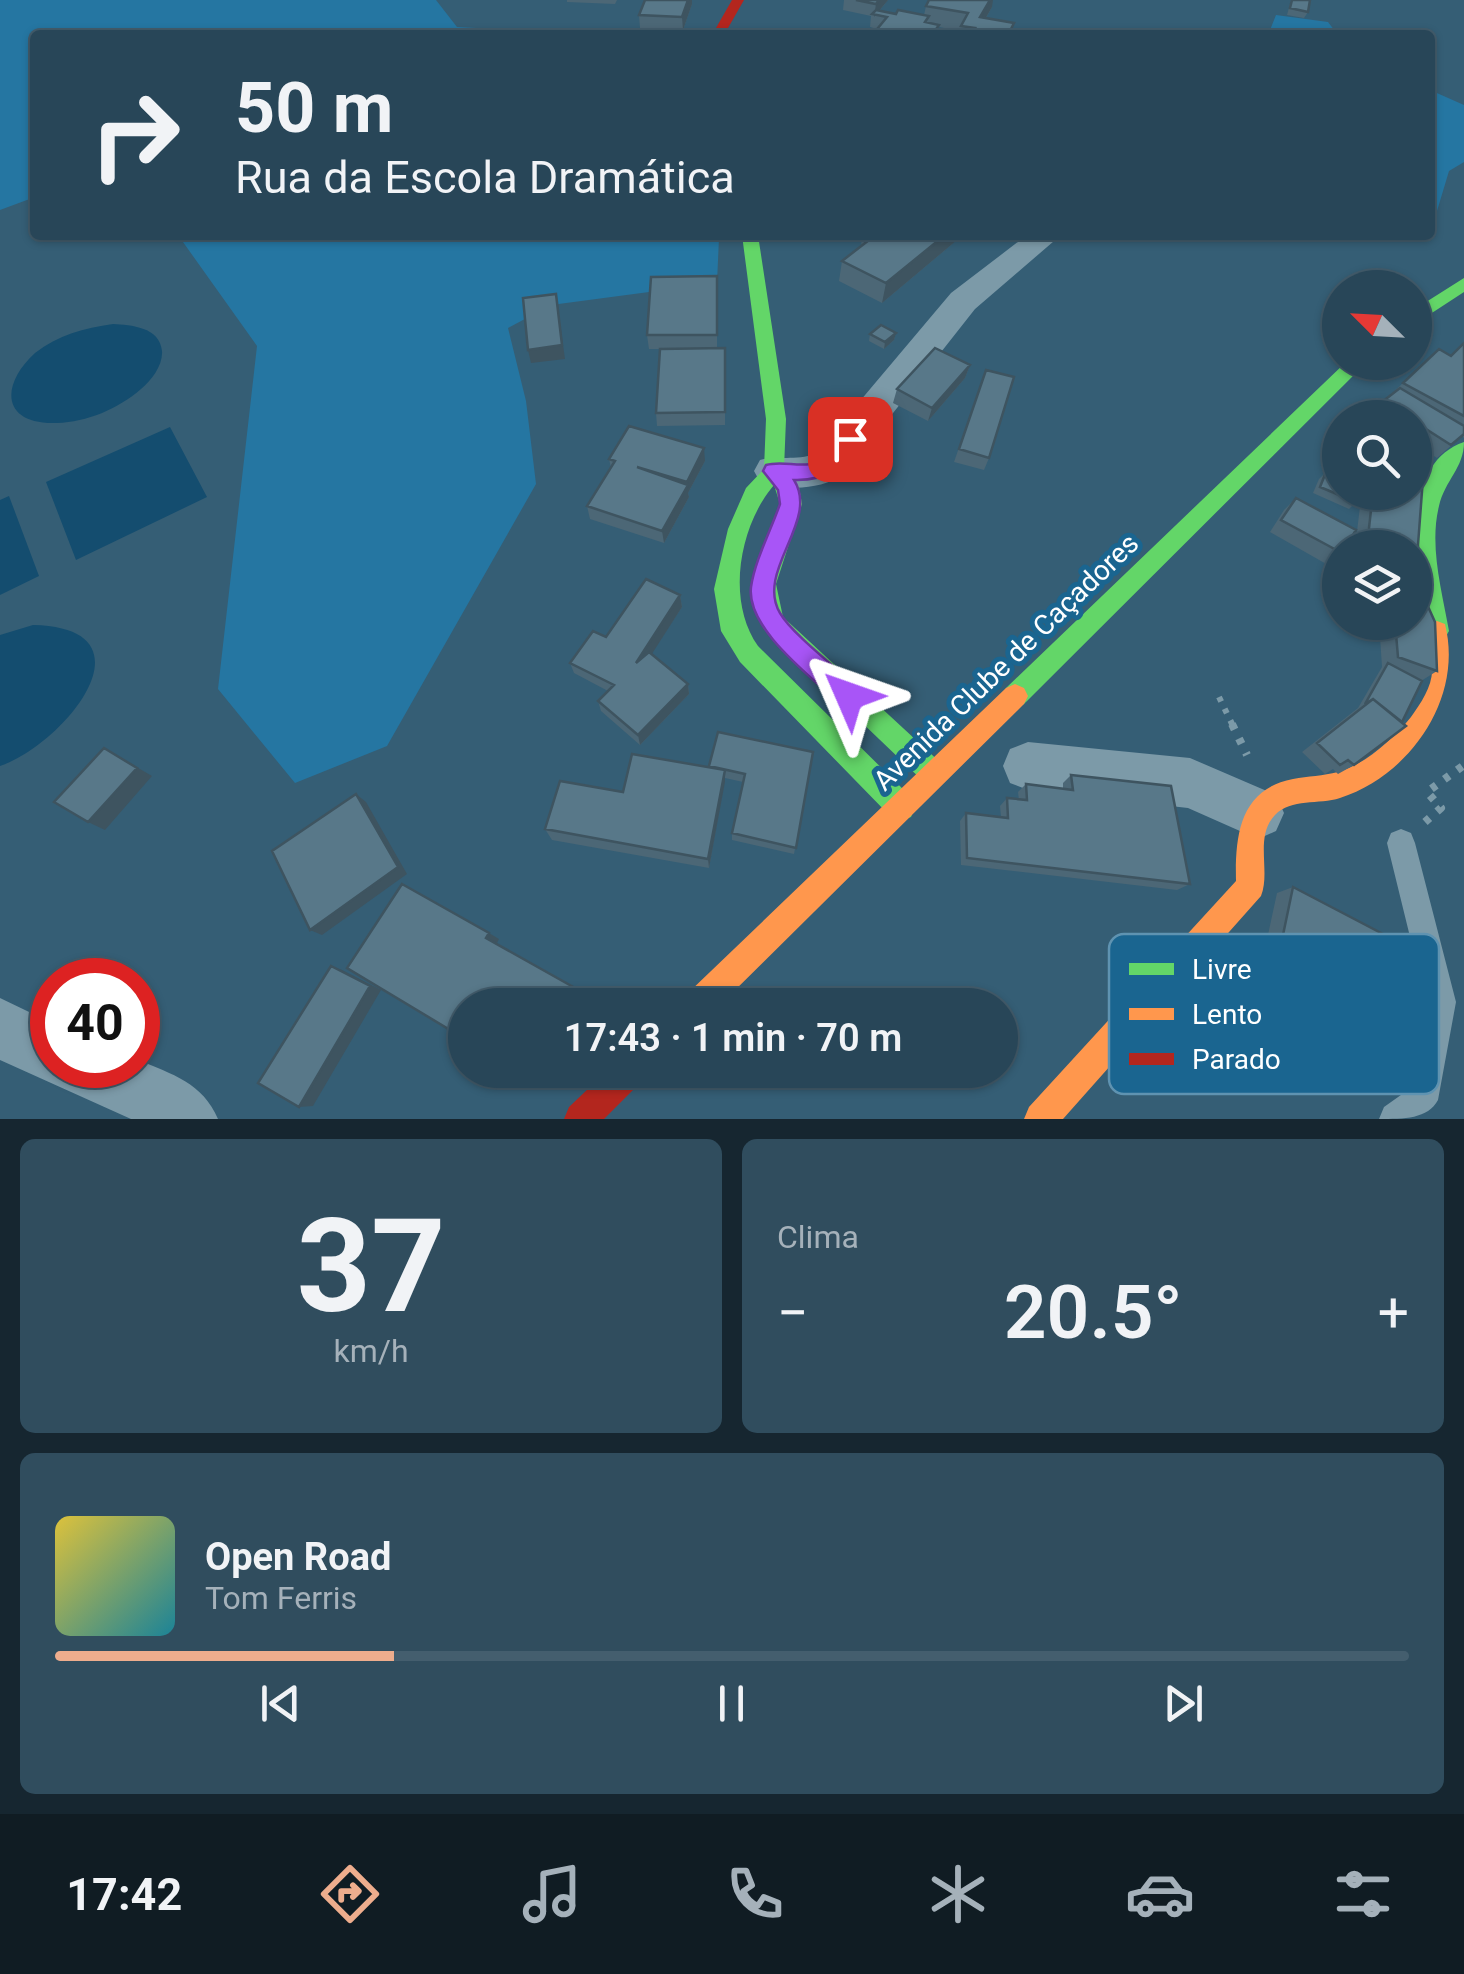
<!DOCTYPE html>
<html lang="pt">
<head>
<meta charset="utf-8">
<style>
	body { margin:0; font-family:Roboto,sans-serif; background:#304d5e; color:#f1f3f6; height:100vh; display:flex; flex-direction:column; font-size:38px; white-space:nowrap }
	* { box-sizing:border-box; margin:0 }
	p { font-size:32px; color:#a5b1ba }
	.icon { flex:none; width:55px; height:55px; fill:none; stroke:currentColor; stroke-width:2; stroke-linecap:round; stroke-linejoin:round }
	.map { position:relative; height:1119px; overflow:hidden }
	.details { display:flex; flex-direction:column; gap:20px; padding:20px; background:#162630; flex:1 }
	.details>* { flex:none }
	.guide { position:absolute; left:30px; top:30px; width:1405px; height:210px; border-radius:10px; box-shadow:0 2px 8px #0004,0 0 0 2px #445e6e; background:#284658; color:#f1f3f6; overflow:hidden }
	.needle { width:65px; rotate:294deg }
	.tools { position:absolute; left:1322px; top:270px; display:grid; gap:20px }
	.tools a { display:grid; place-items:center; width:110px; height:110px; border-radius:50%; background:#284658; box-shadow:0 2px 8px #0004,0 0 0 2px #445e6e; font-size:50px }
	.speed { position:absolute; left:30px; top:958px; display:flex; gap:20px; font-size:50px; font-weight:700; text-align:center }
	.speed>* { display:grid; place-content:center; width:130px; height:130px; border-radius:50%; background:#284658; box-shadow:0 2px 8px #0004,0 0 0 2px #445e6e; line-height:1 }
	.speed .limit { border:15px solid #d22; background:#fff; color:#111 }
	.pin { position:absolute; display:grid; place-items:center; width:85px; height:85px; color:#fff; margin:-42px; border-radius:20px; box-shadow:0 5px 15px #0006 }
	.me { position:absolute; width:110px; margin:-55px; rotate:313deg; stroke-linejoin:round; filter:drop-shadow(0 0 8px #0008) }
	.turn { display:flex; align-items:center; gap:35px; height:210px; padding:0 40px; font-size:45px }
	.turn .icon { width:130px; height:130px; stroke-width:2.5 }
	.turn b { display:block; font-size:70px; line-height:85px }
	.big { font-size:75px; font-weight:600; line-height:1.1 }
	.details .card { flex:1; display:flex; flex-direction:column; justify-content:center; gap:15px; min-width:0; padding:0 35px; border-radius:15px; background:#304d5e }
	.details .dial { align-items:center; gap:0 }
	.dial b { font-size:130px; line-height:1 }
	.song { display:flex; align-items:center; gap:30px }
	.cover { width:120px; height:120px; border-radius:15px; background:linear-gradient(135deg,hsl(50 70% 55%),hsl(190 70% 35%)) }
	.played { height:10px; border-radius:5px; background:linear-gradient(90deg,#eead8d 25%,#445e6e 25%) }
	.keys { display:flex; justify-content:space-around; direction:ltr }
	.heat { display:flex; justify-content:space-between; align-items:center; font-size:55px; direction:ltr }
	.details .tiles { flex:1; display:grid; gap:20px; grid-template-columns:1fr 1fr }
	.card:last-child { grid-column:span 2 }
	.trip { position:absolute; left:448px; top:988px; width:570px; height:100px; border-radius:50px; background:#284658; box-shadow:0 2px 8px #0004,0 0 0 2px #445e6e; font-weight:600; line-height:100px; text-align:center }
	.dock { display:flex; height:160px; justify-content:space-around; align-items:center; background:#101c23; color:#a5b1ba }
	.dock .icon { width:70px; height:70px }
	.dock .on { color:#eead8d }
	.dock b { font-size:45px; color:#f1f3f6 }
	.map>svg:first-child { display:block }
	.green { fill:#2576a2 }
	.water { fill:#144d6f }
	.lines { fill:none; stroke-linecap:round; stroke-linejoin:round }
	.path-far1 { stroke:#7c9aa8; stroke-width:6; stroke-dasharray:5 8; stroke-linecap:butt }
	.path { stroke:#7c9aa8; stroke-width:8; stroke-dasharray:6 10; stroke-linecap:butt }
	.lane { fill:#7c9aa8; fill-rule:evenodd }
	.street { fill:#7c9aa8; fill-rule:evenodd }
	.fast { fill:#63d668; fill-rule:evenodd }
	.slow { fill:#ff974d; fill-rule:evenodd }
	.jam { fill:#b3261e; fill-rule:evenodd }
	.wall { fill:#4c6776 }
	.shaded-wall { fill:#3e5460 }
	.building { fill:#587889; stroke:#3e5460; stroke-width:2.5 }
	.route { fill:#a855f7; stroke:#6d37a1; stroke-width:2.5 }
	.labels { text-anchor:middle; dominant-baseline:central; stroke-width:10; stroke-linejoin:round; paint-order:stroke }
	.street-label { font-size:28px; fill:#fff; stroke:#1a6590 }
	.key { fill:#1a6590; stroke:#5f93b1; stroke-width:2.5 }
	.key-label { font-size:28px; fill:#fff }
</style>
</head>
<body>
<div class="map">
<svg width="1464" height="1119" viewBox="0 0 1464 1119">
	<rect width="100%" height="100%" fill="#355e75"/>
	<!-- green -->
	<path class="green" d="M0 0H436L457 27 610 35H35V197L0 210Z
		M1276 15 1328 22 1338 35H1268Z
		M1430 90 1464 105V162L1449 171 1434 221 1430 219Z
		M178 235H743L719 238 717 283 551 305 508 328 526 401 536 484 387 746 295 783 218 689 257 346Z"/>
	<!-- water -->
	<path class="water" d="M113 324C131 325 160 327 162 351 163 365 152 380 141 389 118 409 87 422 57 423 1 425 0 385 35 353 58 335 84 328 113 324Z
		M170 427 207 497 76 560 46 482Z
		M9 496 39 576 0 595V500Z
		M33 625C158 628 66 743 0 766V635Z"/>
	<g class="lines">
		<!-- path-far1 -->
		<path class="path-far1" d="M1219 697 1233 726"/>
		<!-- path -->
		<path class="path" d="M1232 724 1247 755
			M1425 822 1441 808 1427 792 1464 765"/>
		<!-- lane -->
		<path class="lane" d="M1401 829 1411 833 1415 843 1456 1002 1438 1100C1428 1119 1404 1119 1379 1119L1384 1107 1408 1090 1426 1002 1387 843 1391 833Z"/>
		<!-- street -->
		<path class="street" d="M1027 235H1061L975 309 845 474C819 490 789 491 760 482L754 471 760 460C778 455 801 462 817 452L951 293Z
			M1028 742 1190 758 1276 795 1284 813 1276 831 1258 839 1188 808 1028 790 1010 783 1003 766 1010 749Z
			M0 998 52 1023V1065H138V1060C172 1074 203 1083 218 1119H131L0 1060Z"/>
		<!-- fast -->
		<path class="fast" d="M742 235H758L786 419 784 469 799 487 802 504 776 584 783 617 943 765 947 774 943 783 934 787 925 783 764 629 754 584 780 504 774 485C739 526 726 601 758 646L911 797 915 807 911 817 901 821 891 817 740 662 721 631 714 589 728 529 746 488 764 469 766 419Z
			M1464 278V292L1415 324V309Z
			M1346 362H1367L1024 704 1015 708 1006 704 1002 696 1006 688Z
			M1464 442C1464 468 1445 480 1439 506 1429 546 1442 591 1449 631L1445 638 1437 641 1429 638 1425 631C1417 578 1395 466 1464 442Z"/>
		<!-- slow -->
		<path class="slow" d="M1437 621 1445 624C1464 699 1409 776 1340 798 1319 805 1291 798 1275 815 1254 837 1271 871 1261 896L1063 1119H1024L1029 1107 1236 881C1235 835 1240 789 1293 779 1308 776 1323 776 1338 772 1366 764 1393 739 1411 717 1421 703 1433 686 1432 668 1431 653 1422 638 1429 624Z
			M1015 684 1024 688 1028 696 1024 704 720 1005H683L687 994 1006 688Z"/>
		<!-- jam -->
		<path class="jam" d="M732 0H744L724 35H712Z
			M608 1070H647L642 1081 604 1119H564L569 1107Z"/>
	</g>
	<!-- wall -->
	<path class="wall" d="M567 0H617L615 4 567 2Z
		M844 0H888L880 10 896 14 924 15 926 6 992 7 986 18 984 35H959L960 31 939 27 937 35H873L877 29 870 27 871 16 843 10Z
		M1291 0H1310L1308 12 1304 18 1287 15Z
		M692 4 683 30 640 28 639 15Z
		M963 235 882 303 839 281 842 261 861 246 862 237Z
		M1269 235H1312L1310 238Z
		M717 276V348H725V425L657 426 656 413 660 349H649L647 335Z
		M896 333 894 340 884 349 869 341 870 334Z
		M1464 343V438L1462 436 1437 458 1425 450 1418 545 1421 591 1437 671 1421 681 1354 765 1338 774 1333 769 1325 774 1302 752 1358 708 1382 667 1379 622H1415V548H1358L1356 540 1361 498 1358 497 1356 502 1349 509 1313 493 1319 479 1326 472 1340 492H1415V418H1373L1369 415 1439 349 1451 356Z
		M970 365 965 378 928 421 893 403 897 389Z
		M986 370 989 458 984 470 954 462Z
		M609 459 705 461 688 493 689 497 664 543 590 519 587 506 611 468Z
		M1296 498 1340 548V554L1328 565 1270 532 1284 510Z
		M680 595 682 607 651 654 688 684 689 694 640 745 601 711 598 701 608 691 574 673 570 663 606 637Z
		M813 752 794 854 732 840V833L743 782 725 778 709 868 552 840 545 829 623 792 709 767Z
		M1071 775 1190 884 1177 890 961 865 960 821 966 813 1001 817 1000 806 1007 798 1019 800 1018 792 1026 784 1063 789V783Z
		M1293 887 1389 1042 1369 1044 1277 992 1281 968 1263 958 1277 893Z"/>
	<!-- shaded-wall -->
	<path class="shaded-wall" d="M688 0H692V4L683 30 682 17Z
		M879 0H888L874 17 876 4Z
		M990 0H993L992 7 976 35 980 17Z
		M945 235H963L882 303 886 283Z
		M556 294 565 359 531 363 528 350Z
		M896 333 894 340 884 349 885 342Z
		M970 365 965 378 928 421 932 408Z
		M704 448 705 461 688 493 689 497 664 543 662 531 687 486V482Z
		M680 595 682 607 639 674 636 663Z
		M688 684 689 694 640 745 638 735Z
		M104 748 152 776 105 830 88 822Z
		M725 770V782L709 868 708 859Z
		M356 794 366 802 407 874 322 935 310 930Z
		M489 933 499 939 496 945 486 938Z
		M331 966 342 970 381 990 313 1106 299 1107Z
		M575 988 582 993 576 1005H567Z
		M533 1070H543L538 1078 529 1077Z"/>
	<!-- building -->
	<path class="building" d="M645 0H688L682 17 639 15Z
		M856 0H879L876 4Z
		M929 0H990L980 17 1014 23 1008 35H984L972 33 975 28 961 26 968 13 926 6Z
		M1292 0H1310L1308 12 1290 8Z
		M876 10 896 14 898 10 929 16 925 22 939 25 932 35 873 34 887 17 872 14Z
		M865 235H945L886 283 842 261 869 240 862 237Z
		M717 276V335H647L651 277Z
		M556 294 562 345 528 350 523 298Z
		M881 325 896 333 885 342 870 334Z
		M1464 343V416L1403 383 1439 349 1451 356Z
		M725 348V412L656 413 660 349Z
		M935 348 970 365 932 408 897 389Z
		M986 370 1014 377 989 458 959 449Z
		M1400 388 1464 426V434L1451 445 1415 422V418H1407L1382 402Z
		M629 426 704 448 687 482 637 467 688 485 662 531 587 506 615 461 609 459Z
		M1415 434 1426 438 1418 545 1421 591 1435 622 1437 671 1398 657 1395 622H1415V548H1375L1369 528 1373 492H1415Z
		M1326 472 1340 478V492H1360L1356 502 1320 487Z
		M1296 498 1356 530 1345 548H1340V552L1281 520Z
		M646 579 680 595 636 663 649 652 688 684 638 735 598 701 614 685 570 663 593 631 606 637Z
		M1388 663 1422 681 1402 722 1373 699 1365 704Z
		M1373 699 1406 726 1354 765 1348 760 1340 765 1317 743Z
		M718 732 813 752 796 848 732 833 745 774 709 766Z
		M104 748 137 768 88 822 54 802Z
		M632 754 725 770 708 859 545 829 560 781 623 792Z
		M1071 775 1171 786 1190 884 967 858 966 813 1008 818 1007 798 1027 800 1026 784 1073 790Z
		M356 794 398 867 310 930 272 851Z
		M402 884 489 933 486 938 575 988 567 1005H465V1039L347 968Z
		M1293 887 1402 944 1389 1042 1294 989 1298 964 1279 954Z
		M331 966 370 986 299 1107 258 1083Z
		M517 1070H533L529 1077Z"/>
	<!-- route -->
	<path class="route" d="M850 431 860 439C843 467 828 481 794 480 820 521 755 571 780 613 792 634 838 669 858 688L861 696 858 704 849 708 840 704C812 677 746 629 751 587 755 560 771 530 780 504L778 490 763 471 766 465C782 460 800 468 815 463 831 458 834 437 850 431Z"/>
	<g class="labels">
		<!-- street labels -->
		<g class="street-label">
			<text transform="translate(1006 662) rotate(-44)">Avenida Clube de Caçadores</text>
		</g>
	</g>
	<!-- legend -->
	<rect x="1109" y="934" width="330" height="160" rx="15" class="key"/>
	<rect x="1129" y="963" width="45" height="12" fill="#63d668"/>
	<rect x="1129" y="1008" width="45" height="12" fill="#ff974d"/>
	<rect x="1129" y="1053" width="45" height="12" fill="#b3261e"/>
	<g class="key-label">
		<text x="1192" y="979">Livre</text>
		<text x="1192" y="1024">Lento</text>
		<text x="1192" y="1069">Parado</text>
	</g>
</svg>
<div class="tools">
<a><svg class="needle" viewBox="-14 -14 28 28"><path d="M0-13l5 13h-10z" fill="#e53935"/><path d="M0 13l5-13h-10z" fill="#a5b1ba"/></svg></a>
<a><svg class="icon" aria-label="search" viewBox="0 0 24 24"><circle cx="10" cy="10" r="6"/><path d="M15 15l6 6"/></svg></a>
<a><svg class="icon" aria-label="layers" viewBox="0 0 24 24"><path d="M12 4l9 5-9 5-9-5zM3 14l9 5 9-5"/></svg></a>
</div>
<div class="speed"><div class="limit">40</div></div>
<div class="pin" style="left:850px;top:439px;background:#d93025"><svg class="icon" aria-label="arrive" viewBox="0 0 24 24"><path d="M6 21V4h12l-3 4 3 4H6"/></svg></div>
<svg class="me" style="left:849px;top:696px" viewBox="-20 -20 40 40"><path d="M0-17L14 15 0 8-14 15z" fill="#a855f7" stroke="#fff" stroke-width="4"/></svg>
<div class="trip">17:43 · 1 min · 70 m</div>
<div class="guide">
<div class="turn"><svg class="icon" aria-label="right" viewBox="0 0 24 24"><path d="M7 20v-9h11M14 6l5 5-5 5"/></svg><div><b>50 m</b>Rua da Escola Dramática</div></div>
</div>
</div>
<section class="details">
<div class="tiles">
<div class="card dial"><b>37</b><p>km/h</p></div>
<div class="card"><p>Clima</p>
<div class="heat"><a>−</a><b class="big">20.5°</b><a>+</a></div>
</div>
<div class="card">
<div class="song"><i class="cover"></i><div><b>Open Road</b><p>Tom Ferris</p></div></div>
<div class="played"></div>
<div class="keys"><svg class="icon" aria-label="previous" viewBox="0 0 24 24"><path d="M18 5L8 12l10 7zM5 5v14"/></svg><svg class="icon" aria-label="pause" viewBox="0 0 24 24"><path d="M8 5v14M16 5v14"/></svg><svg class="icon" aria-label="next" viewBox="0 0 24 24"><path d="M6 5l10 7-10 7zM19 5v14"/></svg></div>
</div>
</div>
</section>
<nav class="dock">
<b>17:42</b>
<svg class="icon on" aria-label="directions" viewBox="0 0 24 24"><path d="M12 3l9 9-9 9-9-9zM9 14v-3h6M13 9l2 2-2 2"/></svg>
<svg class="icon" aria-label="music" viewBox="0 0 24 24"><path d="M9 18V5l10-2v13"/><circle cx="6" cy="18" r="3"/><circle cx="16" cy="16" r="3"/></svg>
<svg class="icon" aria-label="phone" viewBox="0 0 24 24"><path d="M5 4h4l2 5-3 2q2 4 5 5l2-3 5 2v4C11 20 4 13 5 4z"/></svg>
<svg class="icon" aria-label="climate" viewBox="0 0 24 24"><path d="M12 3v18M4 7l16 10M4 17L20 7"/></svg>
<svg class="icon" aria-label="car" viewBox="0 0 24 24"><path d="M5 17H2v-5l4-1 3-4h7l3 4 3 1v5h-3M9 17h6M6 11h13"/><circle cx="7" cy="17" r="2"/><circle cx="17" cy="17" r="2"/></svg>
<svg class="icon" aria-label="filters" viewBox="0 0 24 24"><path d="M4 7h16M4 17h16"/><circle cx="9" cy="7" r="2"/><circle cx="15" cy="17" r="2"/></svg>
</nav>
</body>
</html>
